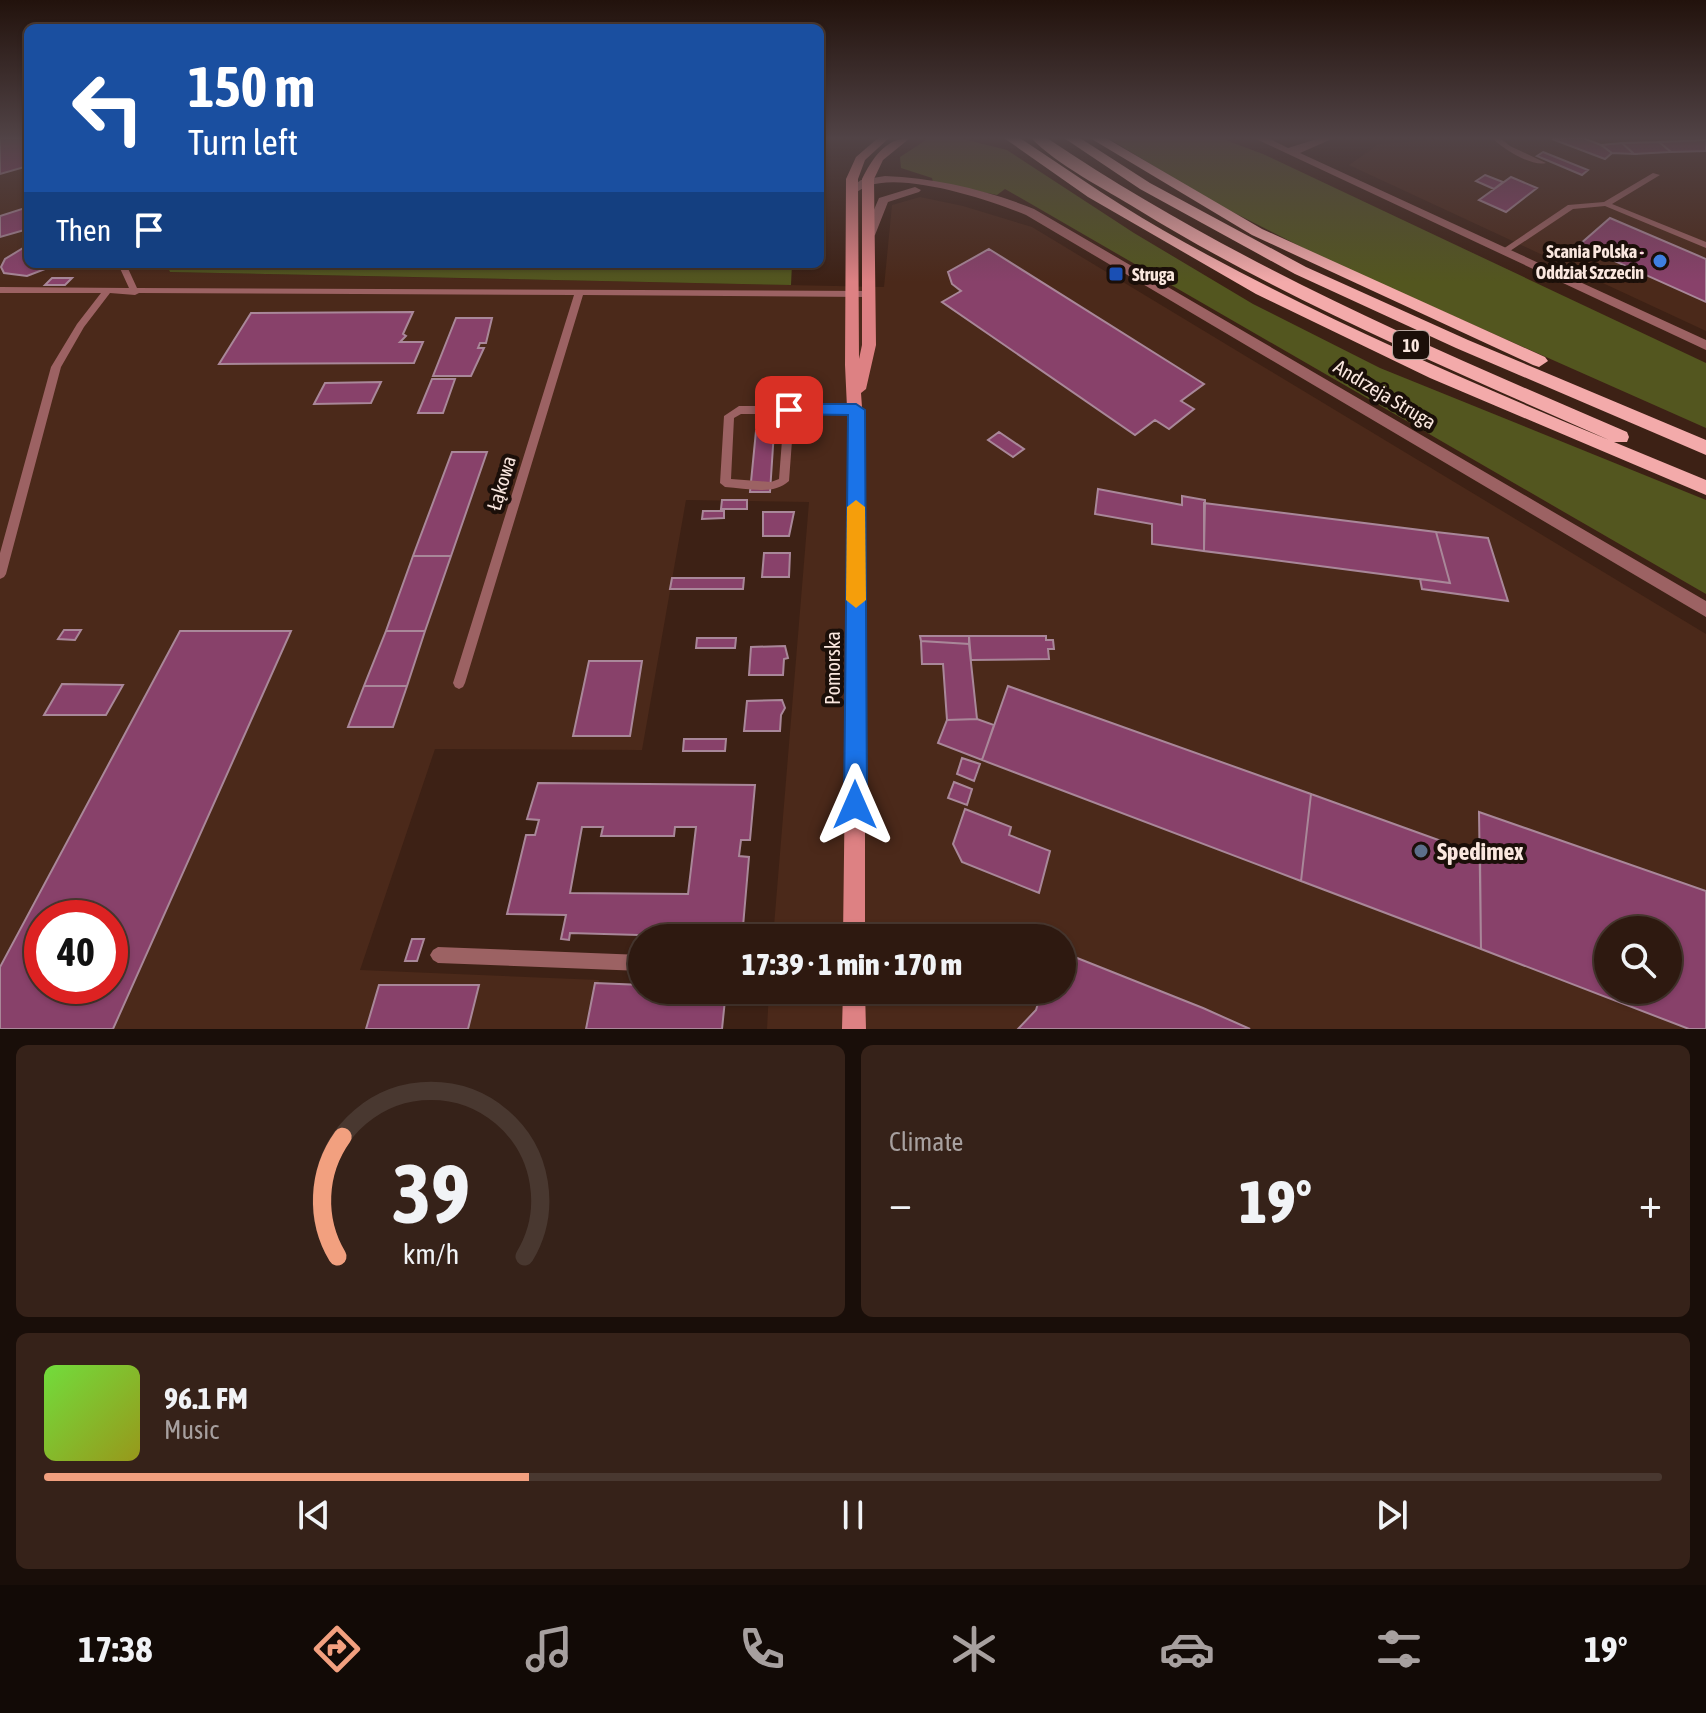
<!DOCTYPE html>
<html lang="en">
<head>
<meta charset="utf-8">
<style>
	body { margin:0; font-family:"Asap Condensed",sans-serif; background:#362219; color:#f1f3f6; height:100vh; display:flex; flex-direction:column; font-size:30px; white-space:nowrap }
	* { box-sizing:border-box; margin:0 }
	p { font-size:26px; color:#a7a09f }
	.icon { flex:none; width:44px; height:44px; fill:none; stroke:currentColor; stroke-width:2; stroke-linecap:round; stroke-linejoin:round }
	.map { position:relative; height:1029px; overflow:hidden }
	.sheet { display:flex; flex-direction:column; gap:16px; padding:16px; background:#190e09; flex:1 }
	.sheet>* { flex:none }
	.banner { position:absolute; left:24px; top:24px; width:800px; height:244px; border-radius:12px; box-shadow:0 2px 6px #0004,0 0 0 2px #493830; background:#1a4fa0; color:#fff; overflow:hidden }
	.fabs { position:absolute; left:1594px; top:916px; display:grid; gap:16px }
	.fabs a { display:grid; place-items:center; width:88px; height:88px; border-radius:50%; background:#2e1910; box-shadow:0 2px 6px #0004,0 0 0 2px #493830; font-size:40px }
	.speed { position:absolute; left:24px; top:900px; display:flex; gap:16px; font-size:40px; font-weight:700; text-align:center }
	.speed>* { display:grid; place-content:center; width:104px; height:104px; border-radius:50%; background:#2e1910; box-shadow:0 2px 6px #0004,0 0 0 2px #493830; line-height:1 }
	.speed .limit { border:12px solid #d22; background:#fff; color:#111 }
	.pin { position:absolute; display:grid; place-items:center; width:68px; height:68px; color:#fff; margin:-34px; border-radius:16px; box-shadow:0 4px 12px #0006 }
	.me { position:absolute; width:88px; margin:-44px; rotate:0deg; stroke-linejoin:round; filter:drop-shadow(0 0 6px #0008) }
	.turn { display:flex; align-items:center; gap:28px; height:168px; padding:0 32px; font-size:36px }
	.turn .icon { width:104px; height:104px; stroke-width:2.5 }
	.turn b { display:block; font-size:56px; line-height:68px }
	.then { display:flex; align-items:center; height:76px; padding:0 32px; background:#0003; gap:16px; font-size:30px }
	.big { font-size:60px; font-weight:800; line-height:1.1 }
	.sheet .widget { flex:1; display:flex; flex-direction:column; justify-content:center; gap:12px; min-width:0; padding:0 28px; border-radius:12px; background:#362219 }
	.sheet .dial { align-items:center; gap:0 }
	.dial svg { height:208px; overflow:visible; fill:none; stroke:#493830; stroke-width:7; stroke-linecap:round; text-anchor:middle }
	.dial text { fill:#f1f3f6; stroke:none }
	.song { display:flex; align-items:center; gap:24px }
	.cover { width:96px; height:96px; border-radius:12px; background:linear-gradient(135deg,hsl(100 70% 55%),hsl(60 70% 35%)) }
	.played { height:8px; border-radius:4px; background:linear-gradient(90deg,#f2a07f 30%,#493830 30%) }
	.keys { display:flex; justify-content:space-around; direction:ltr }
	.heat { display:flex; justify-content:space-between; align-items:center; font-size:44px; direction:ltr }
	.sheet .tiles { flex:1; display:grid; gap:16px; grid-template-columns:1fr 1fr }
	.widget:last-child { grid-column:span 2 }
	.trip { position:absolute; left:628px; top:924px; width:448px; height:80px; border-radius:40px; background:#2e1910; box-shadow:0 2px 6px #0004,0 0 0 2px #493830; font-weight:800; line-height:80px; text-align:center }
	.dock { display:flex; height:128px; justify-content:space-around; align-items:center; background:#120a06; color:#a7a09f }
	.dock .icon { width:56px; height:56px }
	.dock .selected { color:#f2a07f }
	.dock b { font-size:36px; color:#f1f3f6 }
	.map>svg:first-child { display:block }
	.built { fill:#4b291a; fill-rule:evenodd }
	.green { fill:#53561f }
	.building { fill:#88416a; stroke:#a98799; stroke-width:2; fill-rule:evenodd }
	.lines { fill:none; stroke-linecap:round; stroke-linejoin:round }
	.lane { fill:#9c6263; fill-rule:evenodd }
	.street { fill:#9c6263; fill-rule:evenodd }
	.secondary { fill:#dd8183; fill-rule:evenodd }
	.primary { fill:#f3aaaa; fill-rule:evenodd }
	.route { fill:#1a73e8; stroke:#114b97; stroke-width:2 }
	.slow { fill:#f59e0b }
	.shop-dot { fill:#3f7fe0; stroke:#1b0f09; stroke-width:3 }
	.transit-dot { fill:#1a4fb4; stroke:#1b0f09; stroke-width:3 }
	.service-dot { fill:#5c6f8a; stroke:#1b0f09; stroke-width:3 }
	.labels { text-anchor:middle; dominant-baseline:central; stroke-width:8; stroke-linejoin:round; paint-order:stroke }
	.far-poi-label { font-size:18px; font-weight:bold; fill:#fae7df; stroke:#1b0f09; text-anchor:end }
	.shield { fill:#1b0f09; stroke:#b7a69f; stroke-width:2 }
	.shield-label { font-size:18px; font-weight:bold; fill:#fae7df }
	.street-label { font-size:20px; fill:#fae7df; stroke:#1b0f09 }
	.near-poi-label { font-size:24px; font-weight:bold; fill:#fae7df; stroke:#1b0f09; text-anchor:start }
</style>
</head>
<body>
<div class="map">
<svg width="1706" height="1029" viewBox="0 0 1706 1029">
	<rect width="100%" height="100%" fill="#3d2115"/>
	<!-- built -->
	<path class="built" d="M0 138H28V264H166L170 272 884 287 892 205 920 197 963 206 1032 227 1706 634V1029H767L769 990H1062V938H773L809 502 686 500 642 750 435 749 360 970 599 980 591 1029H0ZM42 918H110V986H42ZM1608 930H1668V990H1608Z
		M1460 138H1706V331L1349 165 1379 144Z"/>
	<!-- green -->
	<path class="green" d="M929 138H959L1007 150 1134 233 1253 304 1380 368 1706 500V594L1005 189 997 195 933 182 932 178 901 168 900 157Z
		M1108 138H1220L1263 154 1706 363V428L1325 259 1211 201Z
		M166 264H792L791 285 170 272Z"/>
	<!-- building -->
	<path class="building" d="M0 138H28V166L0 174Z
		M1583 138 1601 145 1612 153 1605 159 1552 139Z
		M1706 140V151L1671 152 1659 142Z
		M1659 142 1671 152 1634 154 1622 143Z
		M1622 143 1634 154 1612 153 1601 145Z
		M1543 152 1588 170 1582 175 1537 156Z
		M1485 175 1503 182 1494 189 1476 181Z
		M1511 177 1537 188 1506 212 1479 200Z
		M28 207V229L0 237V216Z
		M1610 218 1706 259V302L1579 245Z
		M28 245V264H58L27 276 4 273 1 267 5 259Z
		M989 249 1204 384 1181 401 1194 409 1169 429 1155 420 1135 435 942 302 961 291 952 284 948 272Z
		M52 278H72L65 285H45Z
		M413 312 403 334 406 336 400 342H423L414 363 219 364 251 313Z
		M456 318H492L486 343H480L478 348H484L471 376H433Z
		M432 379H455L443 413H418Z
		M381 382 371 403 314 404 325 383Z
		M756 431H774L770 492H750Z
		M999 432 1024 449 1013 457 988 440Z
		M452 452H487L451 556H413Z
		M1098 489 1182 505V496L1205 500 1204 551 1152 544V524L1095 514Z
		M722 500H747V509H721Z
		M1204 503 1436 532 1450 583 1204 551Z
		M703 511H724V518L702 519Z
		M763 512H794L789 536H763Z
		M1436 532 1488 538 1508 601 1422 589 1420 579 1450 583Z
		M764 553H790L789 577H762Z
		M413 556H451L425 631H386Z
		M672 578H744L743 589H670Z
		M64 630H81L75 640 58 639Z
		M180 631H291L113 1029H0V967ZM42 918H110V986H42Z
		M386 631H425L407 686H364Z
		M920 636H969V644L921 641Z
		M969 636H1046V640H1053L1054 649H1048L1049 659 971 660Z
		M697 638H736L735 648H696Z
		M921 641 969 644 977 719 947 720 943 664H922Z
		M785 646 788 658 784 659 783 675H749L751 647Z
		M589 661H642L630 736H573Z
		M62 684 123 685 106 715H44Z
		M364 686H407L393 727H348Z
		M1008 686 1311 794 1301 881 982 760Z
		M782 700 785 708 781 715 780 731H744L747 701Z
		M977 719 994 725 982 760 938 743 947 720Z
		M684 739H726L725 751H683Z
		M962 758 980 764 974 781 957 774Z
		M954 782 972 789 967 805 948 798Z
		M538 783 755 785 750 840H741L739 856 749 857 742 938 570 933 569 940 561 939 566 915 507 914 526 835H535L539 820 527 819ZM582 827H603L601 836H674L675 827H696L688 894 570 893Z
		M1311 794 1480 855 1481 949 1301 881Z
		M965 809 1011 827 1009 835 1050 851 1039 893 962 862 953 844Z
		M1479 812 1706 891V1029H1689L1481 949ZM1608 930H1668V990H1608Z
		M412 939H424L417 961H405Z
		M1062 952 1203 1008 1250 1029H1018L1036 1010 1042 990H1062Z
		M595 983 642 985V990H726L722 1029H586Z
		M379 985H479L468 1029H366Z"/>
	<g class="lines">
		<!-- lane -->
		<path class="lane" d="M1492 138H1500L1510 146 1546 163C1532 167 1503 149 1492 138Z
			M1653 173 1660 175 1612 204 1706 242V248L1605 206 1573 209 1507 253 1504 254 1500 251 1568 205 1604 202Z
			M118 264H126L137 288 868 291 872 294 868 297 583 295 465 683 463 687 459 689 455 687 453 683 574 295 139 293 135 295 110 293 84 327 61 367 6 574 4 577 0 579V553L51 367 77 324 101 293H0V287L129 288Z
			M739 406H856L861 410 856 414H794L789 481C773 496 746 488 725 487L720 483 724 416ZM741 414H784L779 479 771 482 731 479 734 418Z
			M438 947 642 955V971L438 963 433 960 430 955 433 950Z"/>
		<!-- street -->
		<path class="street" d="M1254 138H1268L1288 148 1320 138H1334L1300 153 1706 340V350Z
			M885 176C936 178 987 190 1034 209L1706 601V617L1026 215C991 200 904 172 868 186 862 188 858 192 852 194L846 191 861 180Z
			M915 187 921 190 919 192 888 202 875 235 869 239 865 238 863 235 879 198Z"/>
		<!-- secondary -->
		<path class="secondary" d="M878 138H889L865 160 858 179 859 359 862 345V179C872 159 885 138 910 138L883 160 874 179 876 345 866 389 861 393 865 450V938H843L849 450 845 365 846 179 856 157Z
			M843 990H865L866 1029H842Z"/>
		<!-- primary -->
		<path class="primary" d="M1004 138H1020C1074 174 1127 211 1184 242 1321 318 1464 380 1609 440 1449 369 1287 301 1137 209 1106 190 1056 164 1031 138H1047C1228 260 1426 346 1627 432L1629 437 1627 442H1614L1706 480V495L1430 378 1256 294 1088 197Z
			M1064 138H1080L1150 183 1306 267 1468 340 1706 440V455L1456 348 1295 274 1140 189Z
			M1090 138H1106L1262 229 1545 357 1548 361 1539 367 1533 365 1252 235Z"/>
	</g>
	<!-- sky -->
	<linearGradient id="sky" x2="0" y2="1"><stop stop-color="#22120c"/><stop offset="0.49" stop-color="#514346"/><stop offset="1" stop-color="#514346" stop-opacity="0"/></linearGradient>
	<rect width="1706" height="282" fill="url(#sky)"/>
	<!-- route -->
	<path class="route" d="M789 404H856L865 410 867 805 863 813 855 816 847 813 844 805 848 415 783 414 781 410Z"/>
	<!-- slow -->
	<path class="slow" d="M856 500 865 507 866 600 856 608 846 600 847 507Z"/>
	<!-- markers -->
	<circle class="shop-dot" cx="1660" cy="261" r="8"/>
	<rect class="transit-dot" x="1108" y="266" width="16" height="16" rx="4"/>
	<circle class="service-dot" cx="1421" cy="851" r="8"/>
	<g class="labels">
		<!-- far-poi labels -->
		<g class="far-poi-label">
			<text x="1644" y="251">Scania Polska -<tspan x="1644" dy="21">Oddział Szczecin</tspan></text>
			<text x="1132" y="274" text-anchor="start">Struga</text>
		</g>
		<!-- shield labels -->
		<rect class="shield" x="1393" y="331" width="36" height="28" rx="6"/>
		<g class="shield-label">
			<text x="1411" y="345">10</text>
		</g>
		<!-- street labels -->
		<g class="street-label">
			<text transform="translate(1385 394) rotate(31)">Andrzeja Struga</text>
			<text transform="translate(501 483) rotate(-73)">Łąkowa</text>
			<text transform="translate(832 668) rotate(-90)">Pomorska</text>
		</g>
		<!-- near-poi labels -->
		<g class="near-poi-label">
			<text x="1437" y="851">Spedimex</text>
		</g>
	</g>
</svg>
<div class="fabs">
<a><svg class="icon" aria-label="search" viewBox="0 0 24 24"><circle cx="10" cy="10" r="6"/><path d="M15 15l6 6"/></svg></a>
</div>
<div class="speed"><div class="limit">40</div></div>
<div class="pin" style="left:789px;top:410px;background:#d93025"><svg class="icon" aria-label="arrive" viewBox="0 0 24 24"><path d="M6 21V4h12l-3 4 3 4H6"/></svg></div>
<svg class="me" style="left:855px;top:805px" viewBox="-20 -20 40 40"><path d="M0-17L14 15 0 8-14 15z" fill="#1a73e8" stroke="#fff" stroke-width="4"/></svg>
<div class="trip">17:39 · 1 min · 170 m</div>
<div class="banner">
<div class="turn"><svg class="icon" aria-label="left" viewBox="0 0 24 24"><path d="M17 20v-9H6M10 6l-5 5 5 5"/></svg><div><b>150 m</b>Turn left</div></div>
<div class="then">Then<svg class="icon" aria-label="arrive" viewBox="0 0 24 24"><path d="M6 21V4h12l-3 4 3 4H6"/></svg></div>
</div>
</div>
<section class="sheet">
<div class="tiles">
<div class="widget dial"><svg viewBox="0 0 100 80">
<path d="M14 69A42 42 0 1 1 86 69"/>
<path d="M14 69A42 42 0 0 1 16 23" stroke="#f2a07f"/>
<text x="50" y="56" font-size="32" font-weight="700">39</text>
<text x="50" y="72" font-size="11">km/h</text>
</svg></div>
<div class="widget"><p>Climate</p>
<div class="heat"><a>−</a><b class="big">19°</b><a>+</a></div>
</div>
<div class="widget">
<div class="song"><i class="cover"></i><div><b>96.1 FM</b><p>Music</p></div></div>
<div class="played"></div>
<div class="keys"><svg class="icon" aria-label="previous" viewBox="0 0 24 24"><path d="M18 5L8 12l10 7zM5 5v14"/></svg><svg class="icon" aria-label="pause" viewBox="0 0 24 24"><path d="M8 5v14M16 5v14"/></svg><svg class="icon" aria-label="next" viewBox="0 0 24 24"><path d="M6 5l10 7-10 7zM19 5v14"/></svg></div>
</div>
</div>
</section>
<nav class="dock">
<b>17:38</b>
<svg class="icon selected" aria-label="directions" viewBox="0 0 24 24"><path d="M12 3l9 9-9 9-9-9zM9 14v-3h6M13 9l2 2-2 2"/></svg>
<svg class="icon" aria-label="music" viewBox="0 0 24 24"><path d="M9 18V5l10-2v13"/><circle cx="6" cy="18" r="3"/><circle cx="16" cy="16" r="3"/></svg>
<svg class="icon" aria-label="phone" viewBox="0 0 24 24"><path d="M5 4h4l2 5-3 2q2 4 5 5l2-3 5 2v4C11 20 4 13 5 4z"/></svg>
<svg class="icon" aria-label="climate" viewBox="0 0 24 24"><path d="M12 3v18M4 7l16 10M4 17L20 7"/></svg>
<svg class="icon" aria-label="car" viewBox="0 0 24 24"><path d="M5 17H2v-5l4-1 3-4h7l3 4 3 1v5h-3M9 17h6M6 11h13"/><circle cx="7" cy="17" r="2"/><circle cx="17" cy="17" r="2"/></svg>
<svg class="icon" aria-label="filters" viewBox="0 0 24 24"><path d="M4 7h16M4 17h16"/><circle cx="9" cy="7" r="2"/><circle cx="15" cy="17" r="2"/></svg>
<b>19°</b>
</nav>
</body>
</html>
